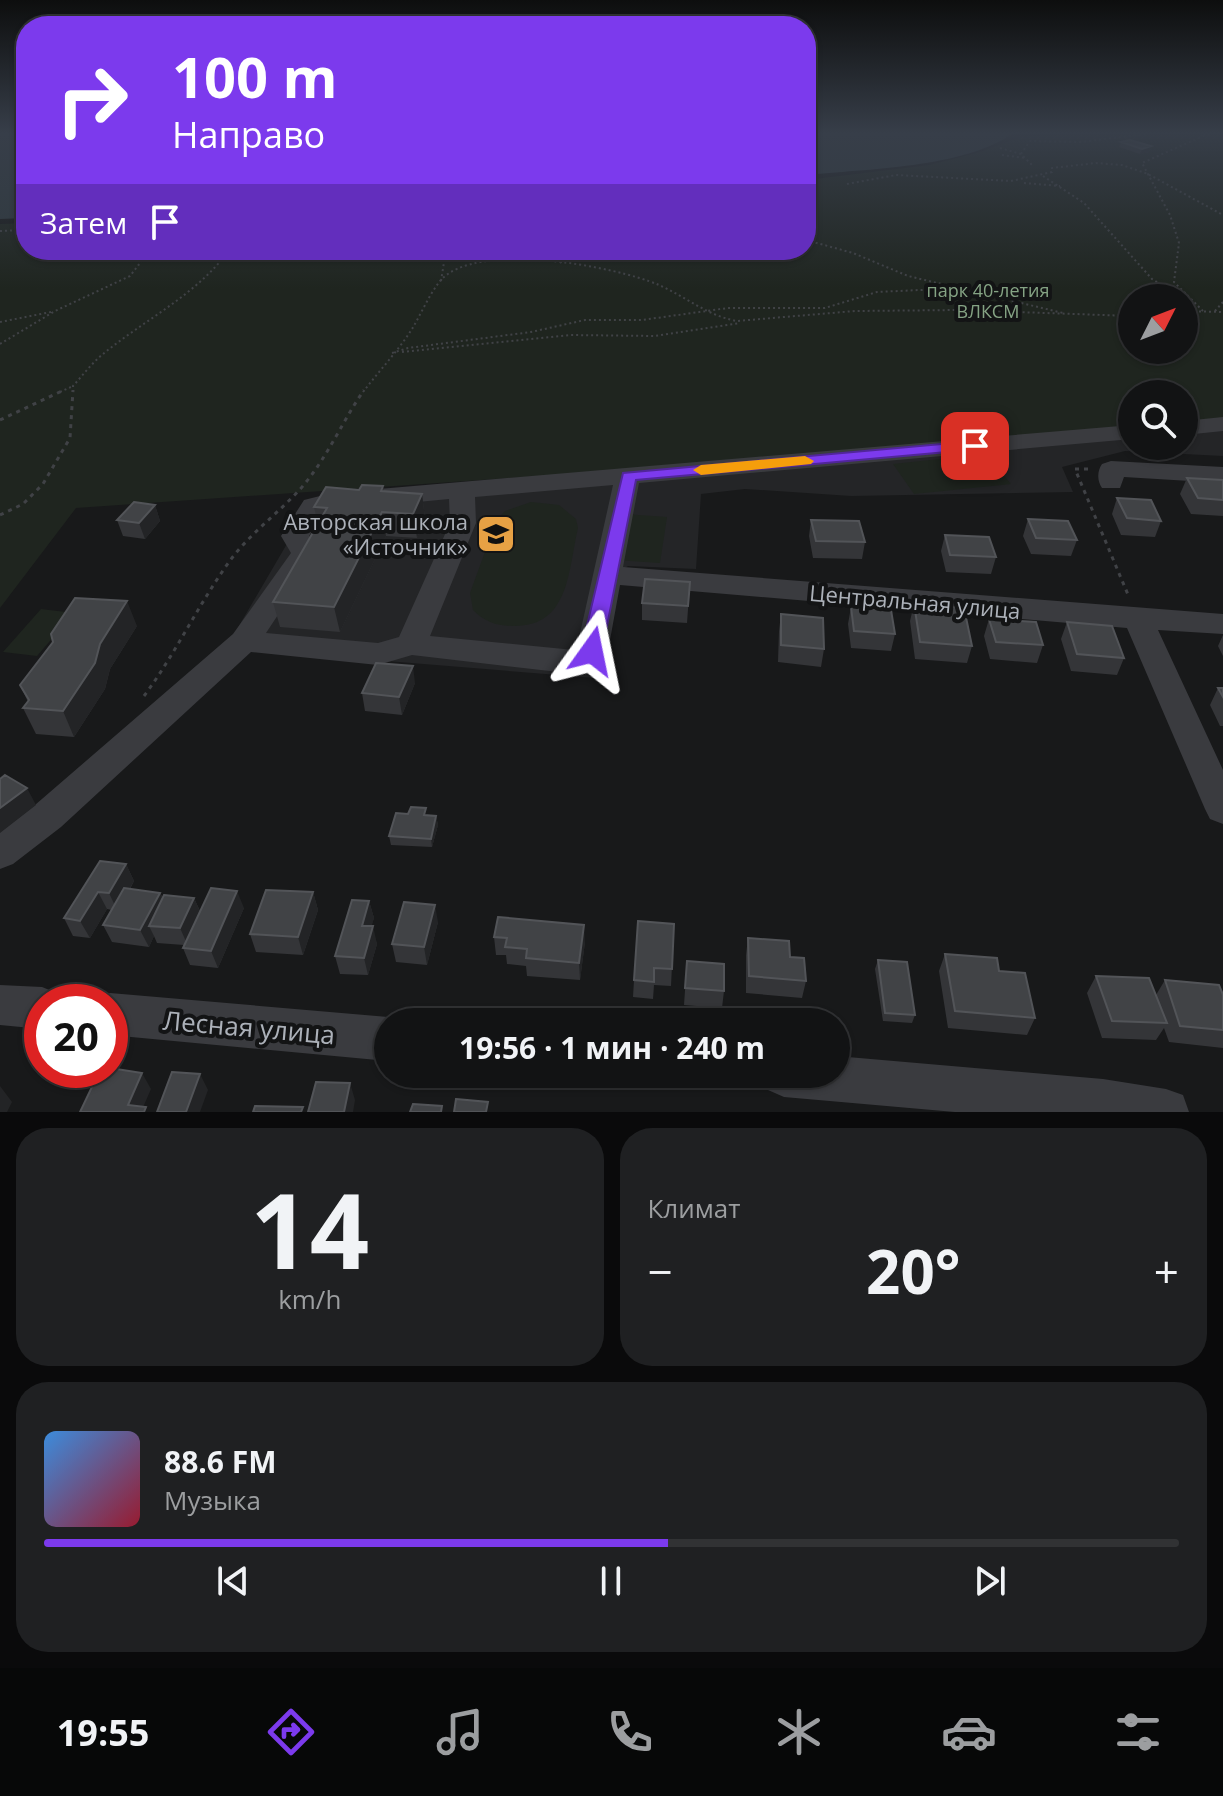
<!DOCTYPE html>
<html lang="ru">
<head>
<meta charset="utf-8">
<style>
	body { margin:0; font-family:"Open Sans",sans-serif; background:#1f2022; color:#f1f3f6; height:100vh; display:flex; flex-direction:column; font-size:30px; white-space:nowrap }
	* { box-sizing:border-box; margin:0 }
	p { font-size:26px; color:#9c9ea0 }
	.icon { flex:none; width:44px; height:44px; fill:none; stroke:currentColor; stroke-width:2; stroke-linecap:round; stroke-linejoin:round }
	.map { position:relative; height:1112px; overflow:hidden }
	.side { display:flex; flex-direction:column; gap:16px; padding:16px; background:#0a0a0b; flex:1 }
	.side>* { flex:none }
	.top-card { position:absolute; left:16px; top:16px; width:800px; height:244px; border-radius:32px; box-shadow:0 2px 6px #0004,0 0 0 2px #313234; background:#7c3aed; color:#fff; overflow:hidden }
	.needle { width:52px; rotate:48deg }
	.controls { position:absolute; left:1118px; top:284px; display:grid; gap:16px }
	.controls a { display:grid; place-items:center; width:80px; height:80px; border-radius:50%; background:#121314; box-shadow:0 2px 6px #0004,0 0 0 2px #313234; font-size:40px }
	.speed { position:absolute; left:24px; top:984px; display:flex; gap:16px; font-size:40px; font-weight:700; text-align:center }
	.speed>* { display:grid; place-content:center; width:104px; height:104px; border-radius:50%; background:#121314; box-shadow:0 2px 6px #0004,0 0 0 2px #313234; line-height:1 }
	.speed .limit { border:12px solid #d22; background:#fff; color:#111 }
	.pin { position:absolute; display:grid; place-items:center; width:68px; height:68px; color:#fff; margin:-34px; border-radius:16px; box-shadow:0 4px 12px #0006 }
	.me { position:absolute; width:88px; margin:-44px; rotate:12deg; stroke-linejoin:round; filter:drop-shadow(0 0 6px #0008) }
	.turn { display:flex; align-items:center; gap:28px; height:168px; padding:0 24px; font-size:36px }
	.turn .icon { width:104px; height:104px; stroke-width:2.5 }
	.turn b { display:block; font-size:56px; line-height:68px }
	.then { display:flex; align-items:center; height:76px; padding:0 24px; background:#0003; gap:16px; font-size:30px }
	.big { font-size:60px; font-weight:700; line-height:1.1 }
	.side .widget { flex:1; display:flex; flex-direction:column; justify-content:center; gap:12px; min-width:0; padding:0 28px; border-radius:32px; background:#1f2022 }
	.side .dial { align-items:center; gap:0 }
	.dial b { font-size:104px; line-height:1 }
	.song { display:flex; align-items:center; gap:24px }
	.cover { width:96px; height:96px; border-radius:12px; background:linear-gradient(135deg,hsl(210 70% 55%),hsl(350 70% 35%)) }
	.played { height:8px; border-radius:4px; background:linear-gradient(90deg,#7c3aed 55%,#313234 55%) }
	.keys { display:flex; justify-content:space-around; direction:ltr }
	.heat { display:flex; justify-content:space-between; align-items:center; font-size:44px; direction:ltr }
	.side .tiles { flex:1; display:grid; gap:16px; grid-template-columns:1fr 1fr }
	.widget:last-child { grid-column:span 2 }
	.trip { position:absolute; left:374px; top:1008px; width:476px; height:80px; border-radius:40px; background:#121314; box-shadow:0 2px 6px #0004,0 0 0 2px #313234; font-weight:700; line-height:80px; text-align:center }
	.menu { display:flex; height:128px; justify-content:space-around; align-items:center; background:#070808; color:#9c9ea0 }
	.menu .icon { width:56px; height:56px }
	.menu .current { color:#7c3aed }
	.menu b { font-size:36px; color:#f1f3f6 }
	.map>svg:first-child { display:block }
	.built { fill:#242527 }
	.green { fill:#1f251f; fill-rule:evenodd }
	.water { fill:#2f393e }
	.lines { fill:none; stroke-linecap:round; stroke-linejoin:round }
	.path-far1 { stroke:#404246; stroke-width:2; stroke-dasharray:2 3; stroke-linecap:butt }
	.path { stroke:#404246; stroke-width:3; stroke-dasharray:4 5; stroke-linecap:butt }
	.minor { fill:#3a3b3f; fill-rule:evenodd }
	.wall { fill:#343538 }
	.shaded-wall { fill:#232426 }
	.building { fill:#414346; stroke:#525458; stroke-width:2 }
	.route { fill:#7c3aed; stroke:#51269a; stroke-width:2 }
	.slow { fill:#f59e0b }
	.labels { text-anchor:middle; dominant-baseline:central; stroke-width:8; stroke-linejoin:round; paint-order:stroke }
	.far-park-label { font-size:18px; fill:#85a384; stroke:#131415 }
	.poi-label { font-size:22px; fill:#acb1b9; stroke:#131415; text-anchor:end }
	.street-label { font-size:22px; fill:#acb1b9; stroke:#131415 }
	.near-street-label { font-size:26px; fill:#acb1b9; stroke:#131415 }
</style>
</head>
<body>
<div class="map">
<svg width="1223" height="1112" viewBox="0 0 1223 1112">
	<rect width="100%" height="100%" fill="#18191a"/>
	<!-- built -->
	<path class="built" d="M1223 418V456L1125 451 1062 467 1073 492 851 496 745 489 701 494 696 569 628 566 607 579 595 678 226 648 312 501 1132 427V446H1184V422Z"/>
	<!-- green -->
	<path class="green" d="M1080 133H1223V428L1184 431V394H1132V435L76 508 0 608V224L26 223V250H806V180L929 165 980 152 1021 137ZM1132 298H1184V350H1132Z
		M986 454 1011 484 914 494 893 464Z
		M531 502 559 505 576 519 578 528C568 570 570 627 513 626 497 626 485 622 473 610L470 593 497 519 505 511Z
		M624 514 667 517 660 563 615 560Z
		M41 609 74 613 37 656 3 652Z"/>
	<!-- water -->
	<path class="water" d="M0 133H26V218L0 219Z
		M806 133H1013C966 168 864 169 806 175Z"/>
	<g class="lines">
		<!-- path-far1 -->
		<path class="path-far1" d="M1198 133 1208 136
			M1000 148 1021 154 1032 165
			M1021 154 1030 141 1080 142 1155 133
			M1002 155 1025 158
			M1043 176 1084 203 1152 279 1182 298
			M1024 183 1060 186
			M847 184 896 175 1011 181 1052 172V168L1096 163 1122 165 1148 174 1223 215
			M0 231 26 230
			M806 240 853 253 908 276 1063 313
			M448 250 493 259
			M560 263 575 250
			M441 281 446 250
			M1184 299 1196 306
			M1184 311 1223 312
			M1203 311 1174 282 1179 243 1170 215 1142 163 1210 133
			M1215 311 1223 302
			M0 322 51 312
			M0 344 55 311 130 276 150 250
			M402 352 570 335 655 336 740 323
			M392 353 408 348 531 332 585 320H642L728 308H825L877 292 963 288
			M60 392 73 386
			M73 392V386C83 375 92 363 103 354 144 320 198 294 229 250
			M363 392C379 371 398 351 412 329 421 314 429 295 440 281 475 240 615 266 659 285 686 297 708 316 737 321L855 311 959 310 1132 316"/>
		<!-- path -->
		<path class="path" d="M0 420 64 390
			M1088 469H1075L1129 597
			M0 515 23 504 43 484 70 438 73 390
			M144 696C176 653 198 605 229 562 249 534 279 513 302 487 327 458 342 422 364 390"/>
		<!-- minor -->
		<path class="minor" d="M1223 417V431L1184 435V421Z
			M1132 425V439L639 483 623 567 1223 614V634L1158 630 1223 770V824L1210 819 1205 809 1127 628 620 585 608 651 594 667 567 673 412 655 378 665 251 652 61 827 13 864 0 869V832L35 805 233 634 291 553 281 536 304 500 332 493ZM613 485 577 647 574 650 430 636 476 523 475 497ZM449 499 450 523 399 637 378 643 266 633 319 553 309 536 323 511Z
			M1111 461 1223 467V483L1124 477 1120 488H1102C1097 481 1097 471 1102 464Z
			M0 985 42 987 57 993 61 1002H42V1029L0 1025Z
			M110 993 388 1017 399 1022H388V1061L110 1035V1002H93Z
			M836 1056 1103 1079 1166 1089 1183 1095 1189 1112H955L784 1097 768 1090 761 1074H836Z"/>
	</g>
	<!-- wall -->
	<path class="wall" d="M1121 142 1151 146 1149 152 1140 154 1119 147Z
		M1187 478 1223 480V516L1191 514 1180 494Z
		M383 486 384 491 422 494 425 518 417 538 386 536 340 632 280 627 273 602 318 524 314 507 359 490Z
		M1117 498 1161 521 1155 537 1121 535 1112 514Z
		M155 505 160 521 145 539 123 536 117 520Z
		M1028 519 1077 540 1071 556 1031 554 1023 536Z
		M811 520 865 542 862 559 813 558 809 536Z
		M945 535 996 557 991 574 946 572 941 551Z
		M690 582 687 623 642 620V603Z
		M914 604 972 646 967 663 915 659 910 621Z
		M851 607 895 634 891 651 851 648 848 624Z
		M781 614 824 649 821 667 778 662 779 631Z
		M989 619 1043 645 1037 663 990 659 984 636Z
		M1067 622 1124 658 1117 675 1071 671 1061 639Z
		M137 626 110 669 105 689 74 737 36 734 23 708 28 702 20 685Z
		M1223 635V656L1218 646Z
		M415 683 402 715 365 711 362 693Z
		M1218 688H1223V726H1220L1210 705Z
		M428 815 436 816 438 825 432 847 391 845 389 836Z
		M126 864 134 881 130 889 160 893 163 898H194L200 911 244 908 218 968 190 965 183 948 184 945 157 943 154 936 149 947 112 942 103 925 112 910 107 909 90 938 73 936 64 918Z
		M313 892 318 910 303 955 256 952 250 934Z
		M369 901 374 918 371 926 377 944 368 975 340 974 335 956Z
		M438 922 427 965 396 962 392 944Z
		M674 924 671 986 654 985 653 999 633 997 634 980Z
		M494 937 585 942 580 980 527 976 526 966 507 964 506 955H496Z
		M748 938 790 957 806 981 802 998 746 993V955Z
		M945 954 999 971 1035 1018 1027 1035 948 1028 939 971Z
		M878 960 915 1015 912 1023 883 1021 875 969Z
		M687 961 724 991 722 1008 684 1005Z
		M1096 976 1156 995 1165 980 1222 992 1223 990V1048L1169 1042 1164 1028 1156 1040 1102 1038 1087 993Z"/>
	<!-- shaded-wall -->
	<path class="shaded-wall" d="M1151 146 1149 152 1140 154 1142 149Z
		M422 494 425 518 417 538 413 514Z
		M155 505 160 521 145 539 139 523Z
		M382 512 386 536 340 632 334 607Z
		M127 601 137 626 110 669 105 689 74 737 63 711 100 644Z
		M413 666 415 683 402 715 399 697Z
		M27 788 36 805 0 833V808Z
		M436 816 438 825 432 847 431 839Z
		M126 864 134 881 117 910 109 893Z
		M237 891 244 908 218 968 211 951Z
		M98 892 107 909 90 938 80 921Z
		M313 892 318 910 303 955 298 937Z
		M160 893 168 910 149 926 154 936 149 947 140 930Z
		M194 898 202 916 188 946 180 928Z
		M369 901 374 918 367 943 362 926Z
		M435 905 438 922 427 965 424 947Z
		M584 925 585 942 580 980 579 963Z
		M373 926 377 944 368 975 364 958Z
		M142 1073 151 1089 141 1112 128 1105Z
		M200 1074 208 1090 200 1112H186Z
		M350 1083 355 1100 353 1112H344Z
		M0 1086 12 1102 7 1112H0Z"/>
	<!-- building -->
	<path class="building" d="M1130 140 1151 146 1142 149 1121 142Z
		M1187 478 1223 480V500L1198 498Z
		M362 485 383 486 381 491 422 494 413 514 382 512 334 607 273 602 327 508 314 507 326 487 359 490Z
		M1117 498 1151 500 1161 521 1127 518Z
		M134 502 155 505 139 523 117 520Z
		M1028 519 1068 521 1077 540 1036 538Z
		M811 520 859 521 865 542 816 541Z
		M945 535 989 537 996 557 950 555Z
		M645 579 690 582 688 606 642 603Z
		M75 598 127 601 100 644 95 663 63 711 23 708 29 700 20 685 53 642 51 634Z
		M914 604 964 608 972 646 920 642Z
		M851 607 891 610 895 634 854 631Z
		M781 614 823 618 824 649 781 645Z
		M989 619 1036 622 1043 645 996 642Z
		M1067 622 1112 626 1124 658 1077 654Z
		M376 663 413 666 399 697 362 693Z
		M1218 688H1223V697Z
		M5 775 27 788 0 808V779Z
		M411 807 426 808 424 815 436 816 431 839 389 836 396 813 408 814Z
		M100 861 126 864 109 893 98 892 80 921 64 918Z
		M124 888 160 893 140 930 103 925Z
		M211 888 237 891 211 951 183 948Z
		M266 890 313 892 298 937 250 934Z
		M164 895 194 898 180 928 149 926Z
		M352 900 369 901 362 926H373L364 958 335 956Z
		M404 902 435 905 424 947 392 944Z
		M498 917 584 925 579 963 526 958 527 949 505 947 507 938 494 937Z
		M638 921 674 924 672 969 654 968V982L634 980Z
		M748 938 789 941 790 957 804 958 806 981 749 976Z
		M945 954 997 958 999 971 1025 973 1035 1018 955 1011Z
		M878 960 907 962 915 1015 885 1013Z
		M687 961 724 964V991L685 988Z
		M1096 976 1149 978 1167 1023 1112 1021Z
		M1165 980 1219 985 1223 995V1030L1180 1026Z
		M110 1068 142 1073 128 1105 146 1107 144 1112H80L100 1070H110Z
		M172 1072 200 1074 186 1112H157Z
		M316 1082 350 1083 344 1112H308Z
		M456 1099 488 1102 486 1112H454Z
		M413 1104 442 1106 441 1112H410Z
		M255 1106 303 1107 301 1112H253Z"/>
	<!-- sky -->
	<linearGradient id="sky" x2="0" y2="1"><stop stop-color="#0d0e0e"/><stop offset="0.46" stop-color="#373e49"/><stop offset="1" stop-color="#373e49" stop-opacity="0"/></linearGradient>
	<rect width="1223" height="289" fill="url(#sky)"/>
	<!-- route -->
	<path class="route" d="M975 441 980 443V449L636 480 602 651 592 658 581 651 623 473Z"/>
	<!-- slow -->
	<path class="slow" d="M805 456 814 461 811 464 701 475 693 470 701 465Z"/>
	<!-- icons -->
	<defs>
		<symbol id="school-square" viewBox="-11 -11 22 22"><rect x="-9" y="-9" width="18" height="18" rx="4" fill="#e7a144" stroke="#131415"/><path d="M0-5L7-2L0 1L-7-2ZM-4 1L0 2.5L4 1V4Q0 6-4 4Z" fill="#111"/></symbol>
	</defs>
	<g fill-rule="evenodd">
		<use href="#school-square" x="474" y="512" width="44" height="44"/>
	</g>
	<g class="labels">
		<!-- far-park labels -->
		<g class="far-park-label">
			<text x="988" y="290">парк 40-летия<tspan x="988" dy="21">ВЛКСМ</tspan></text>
		</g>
		<!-- poi labels -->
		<g class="poi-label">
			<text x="468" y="521">Авторская школа<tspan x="468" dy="25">«Источник»</tspan></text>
		</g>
		<!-- street labels -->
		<g class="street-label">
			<text transform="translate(915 601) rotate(5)">Центральная улица</text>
		</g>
		<!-- near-street labels -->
		<g class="near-street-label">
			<text transform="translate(249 1027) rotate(5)">Лесная улица</text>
		</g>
	</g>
</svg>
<div class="controls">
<a><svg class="needle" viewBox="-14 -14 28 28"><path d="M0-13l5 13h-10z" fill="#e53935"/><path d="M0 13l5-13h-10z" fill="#9c9ea0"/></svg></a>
<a><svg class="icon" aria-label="search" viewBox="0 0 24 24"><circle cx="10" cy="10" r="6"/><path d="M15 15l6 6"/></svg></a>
</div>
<div class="speed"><div class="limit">20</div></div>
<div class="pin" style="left:975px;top:446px;background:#d93025"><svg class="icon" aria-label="arrive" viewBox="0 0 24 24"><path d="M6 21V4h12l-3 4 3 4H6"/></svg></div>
<svg class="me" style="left:592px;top:651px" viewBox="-20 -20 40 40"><path d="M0-17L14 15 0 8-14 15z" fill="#7c3aed" stroke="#fff" stroke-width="4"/></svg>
<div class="trip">19:56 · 1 мин · 240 m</div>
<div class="top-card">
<div class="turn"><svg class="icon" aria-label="right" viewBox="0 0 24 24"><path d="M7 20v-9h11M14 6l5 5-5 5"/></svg><div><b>100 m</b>Направо</div></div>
<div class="then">Затем<svg class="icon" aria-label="arrive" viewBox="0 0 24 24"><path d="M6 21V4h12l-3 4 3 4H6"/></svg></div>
</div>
</div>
<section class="side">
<div class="tiles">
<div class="widget dial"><b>14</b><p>km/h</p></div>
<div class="widget"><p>Климат</p>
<div class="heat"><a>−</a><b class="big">20°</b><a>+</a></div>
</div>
<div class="widget">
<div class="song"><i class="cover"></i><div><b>88.6 FM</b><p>Музыка</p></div></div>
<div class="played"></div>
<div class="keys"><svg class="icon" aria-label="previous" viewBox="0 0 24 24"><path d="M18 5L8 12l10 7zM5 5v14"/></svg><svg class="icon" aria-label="pause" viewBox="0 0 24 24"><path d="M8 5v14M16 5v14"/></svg><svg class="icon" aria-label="next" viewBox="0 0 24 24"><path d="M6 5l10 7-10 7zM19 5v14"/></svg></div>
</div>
</div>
</section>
<nav class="menu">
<b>19:55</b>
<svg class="icon current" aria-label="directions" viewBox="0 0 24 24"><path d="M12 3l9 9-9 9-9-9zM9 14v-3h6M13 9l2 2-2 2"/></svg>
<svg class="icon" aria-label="music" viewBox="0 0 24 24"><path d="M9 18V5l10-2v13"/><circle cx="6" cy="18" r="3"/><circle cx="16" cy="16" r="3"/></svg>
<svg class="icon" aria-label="phone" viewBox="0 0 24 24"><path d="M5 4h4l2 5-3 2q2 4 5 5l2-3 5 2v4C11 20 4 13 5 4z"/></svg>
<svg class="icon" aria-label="climate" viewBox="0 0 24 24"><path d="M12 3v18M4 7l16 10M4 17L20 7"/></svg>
<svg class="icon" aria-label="car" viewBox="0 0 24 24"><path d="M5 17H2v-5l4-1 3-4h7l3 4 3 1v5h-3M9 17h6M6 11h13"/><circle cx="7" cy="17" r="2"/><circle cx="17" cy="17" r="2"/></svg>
<svg class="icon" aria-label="filters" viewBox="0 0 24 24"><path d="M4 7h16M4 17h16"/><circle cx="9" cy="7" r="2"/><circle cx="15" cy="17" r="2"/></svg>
</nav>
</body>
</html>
